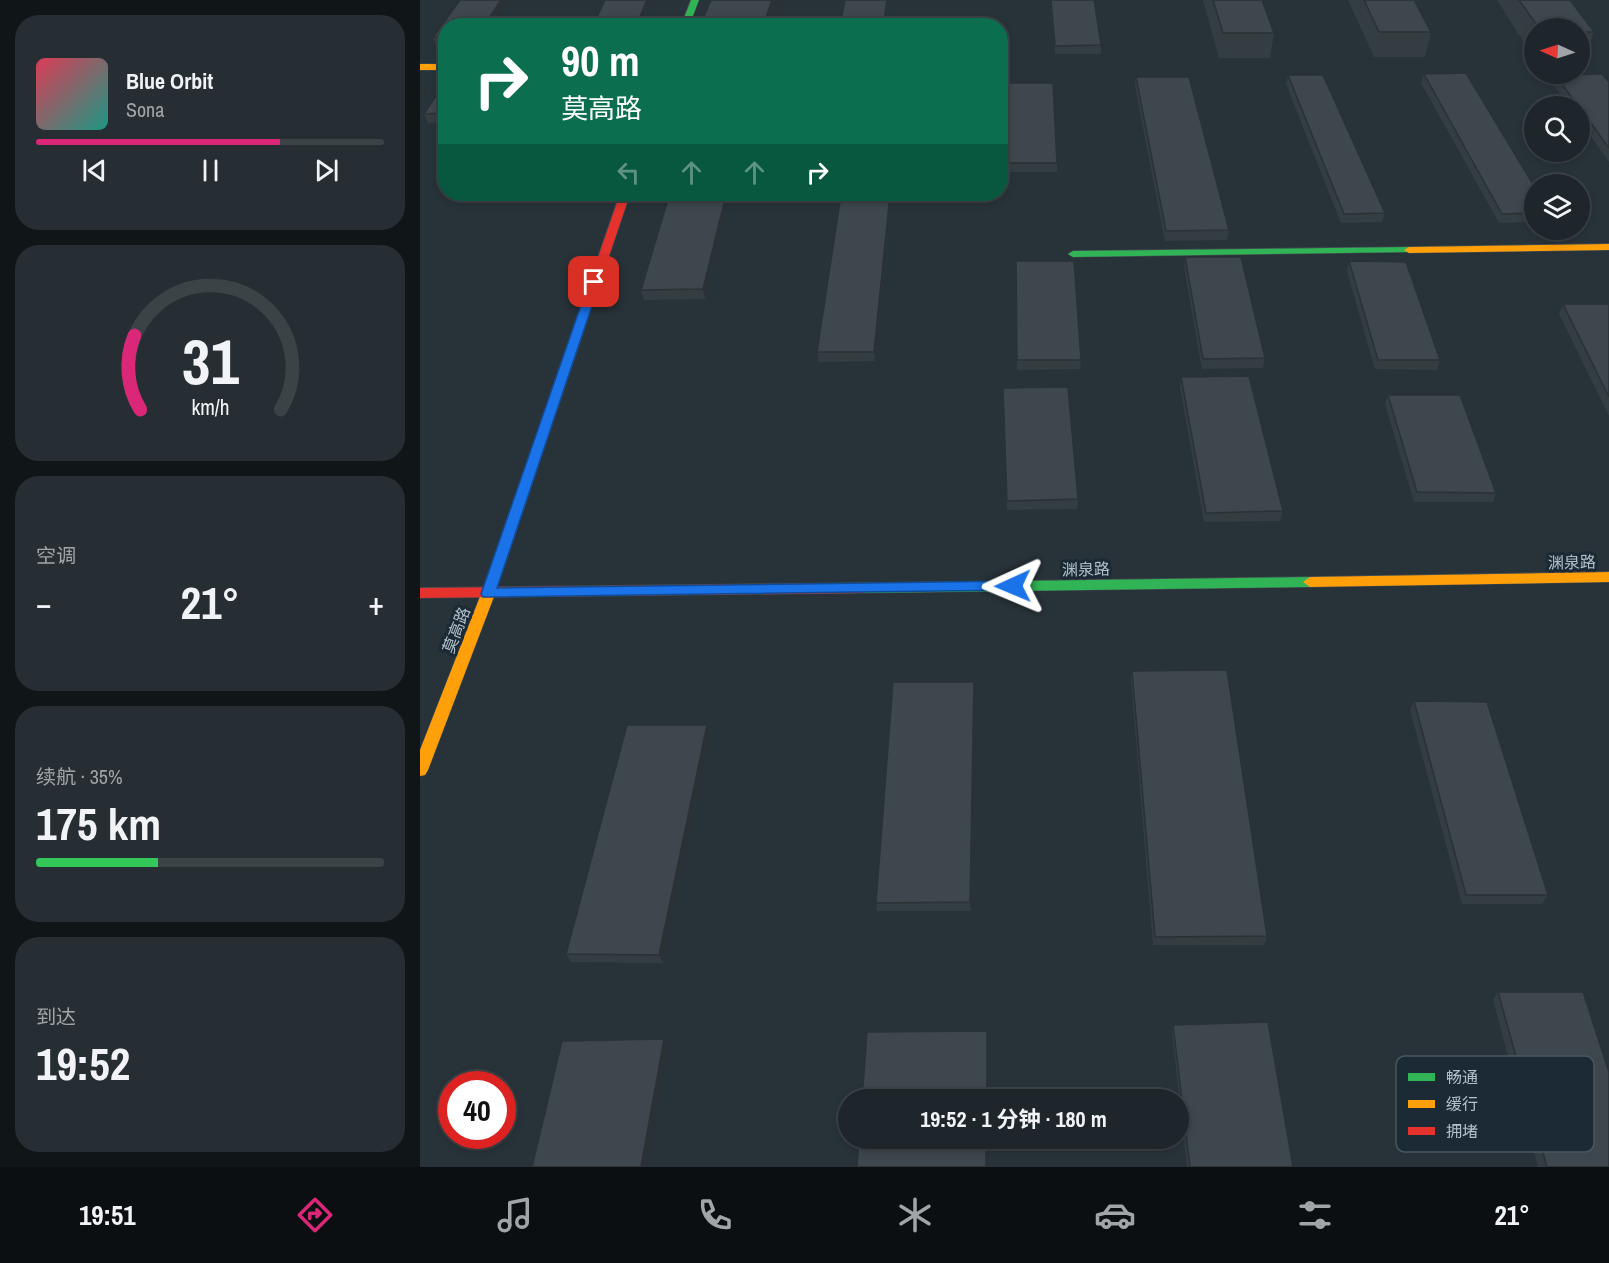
<!DOCTYPE html>
<html lang="zh">
<head>
<meta charset="utf-8">
<style>
	body { margin:0; font-family:"Archivo Narrow","Noto Sans SC",sans-serif; background:#262e33; color:#f1f3f6; height:100vh; display:flex; flex-direction:column; font-size:22px; white-space:nowrap }
	* { box-sizing:border-box; margin:0 }
	p { font-size:20px; color:#a1a5a9 }
	.icon { flex:none; width:33px; height:33px; fill:none; stroke:currentColor; stroke-width:2; stroke-linecap:round; stroke-linejoin:round }
	.map { position:relative; flex:1; overflow:hidden }
	.sheet { display:flex; flex-direction:column; gap:15px; padding:15px; background:#101518; width:420px }
	.sheet>* { flex:none }
	.hud { position:absolute; left:18px; top:18px; width:570px; height:183px; border-radius:24px; box-shadow:0 3px 9px #0003,0 0 0 2px #3c4347; background:#0b6e4f; color:#fff; overflow:hidden }
	.needle { width:39px; rotate:273deg }
	.fabs { position:absolute; left:1104px; top:18px; display:grid; gap:12px }
	.fabs a { display:grid; place-items:center; width:66px; height:66px; border-radius:50%; background:#1e262b; box-shadow:0 3px 9px #0003,0 0 0 2px #3c4347; font-size:30px }
	.speed { position:absolute; left:18px; top:1071px; display:flex; gap:12px; font-size:30px; font-weight:700; text-align:center }
	.speed>* { display:grid; place-content:center; width:78px; height:78px; border-radius:50%; background:#1e262b; box-shadow:0 3px 9px #0003,0 0 0 2px #3c4347; line-height:1 }
	.speed .limit { border:9px solid #d22; background:#fff; color:#111 }
	.pin { position:absolute; display:grid; place-items:center; width:51px; height:51px; color:#fff; margin:-26px; border-radius:12px; box-shadow:0 3px 9px #0006 }
	.me { position:absolute; width:66px; margin:-33px; rotate:269deg; stroke-linejoin:round; filter:drop-shadow(0 0 4px #0008) }
	.turn { display:flex; align-items:center; gap:21px; height:126px; padding:0 24px; font-size:27px }
	.turn .icon { width:78px; height:78px; stroke-width:2.5 }
	.turn b { display:block; font-size:42px; line-height:51px }
	.lanes { display:flex; align-items:center; height:57px; padding:0 24px; background:#0003; justify-content:center; gap:30px; direction:ltr }
	.lanes .off { opacity:.35 }
	.big { font-size:45px; font-weight:700; line-height:1.1 }
	.sheet .widget { flex:1; display:flex; flex-direction:column; justify-content:center; gap:9px; min-width:0; padding:0 21px; border-radius:24px; background:#262e33 }
	.sheet .dial { align-items:center; gap:0 }
	.dial svg { height:156px; overflow:visible; fill:none; stroke:#3c4347; stroke-width:7; stroke-linecap:round; text-anchor:middle }
	.dial text { fill:#f1f3f6; stroke:none }
	.song { display:flex; align-items:center; gap:18px }
	.cover { width:72px; height:72px; border-radius:9px; background:linear-gradient(135deg,hsl(350 70% 55%),hsl(170 70% 35%)) }
	.played { height:6px; border-radius:3px; background:linear-gradient(90deg,#db2777 70%,#3c4347 70%) }
	.keys { display:flex; justify-content:space-around; direction:ltr }
	.heat { display:flex; justify-content:space-between; align-items:center; font-size:33px; direction:ltr }
	.charge { height:9px; border-radius:4px; background:linear-gradient(90deg,#34c759 35%,#3c4347 0) }
	.trip { position:absolute; left:418px; top:1089px; width:351px; height:60px; border-radius:30px; background:#1e262b; box-shadow:0 3px 9px #0003,0 0 0 2px #3c4347; font-weight:700; line-height:60px; text-align:center }
	.dock { display:flex; height:96px; justify-content:space-around; align-items:center; background:#0c0f11; color:#a1a5a9 }
	.dock .icon { width:42px; height:42px }
	.dock .active { color:#db2777 }
	.dock b { font-size:27px; color:#f1f3f6 }
	main { display:flex; flex:1; min-height:0 }
	.map>svg:first-child { display:block }
	.lines { fill:none; stroke-linecap:round; stroke-linejoin:round }
	.fast-casing { stroke:#464f55; stroke-width:1 }
	.slow-casing { stroke:#464f55; stroke-width:1 }
	.jam-casing { stroke:#464f55; stroke-width:1 }
	.fast { fill:#30b455; fill-rule:evenodd }
	.slow { fill:#ff9f0a; fill-rule:evenodd }
	.jam { fill:#e5322d; fill-rule:evenodd }
	.wall { fill:#343d42 }
	.shaded-wall { fill:#2b3236 }
	.building { fill:#3d474d; stroke:#2b3236; stroke-width:1.5 }
	.route { fill:#1a73e8; stroke:#114b97; stroke-width:1.5 }
	.labels { text-anchor:middle; dominant-baseline:central; stroke-width:6; stroke-linejoin:round; paint-order:stroke }
	.street-label { font-size:16px; fill:#b2c0ca; stroke:#1b2a34 }
	.key { fill:#1b2a34; stroke:#485761; stroke-width:1.5 }
	.key-label { font-size:16px; fill:#b2c0ca }
</style>
</head>
<body>
<main>
<section class="sheet">
<div class="widget">
<div class="song"><i class="cover"></i><div><b>Blue Orbit</b><p>Sona</p></div></div>
<div class="played"></div>
<div class="keys"><svg class="icon" aria-label="previous" viewBox="0 0 24 24"><path d="M18 5L8 12l10 7zM5 5v14"/></svg><svg class="icon" aria-label="pause" viewBox="0 0 24 24"><path d="M8 5v14M16 5v14"/></svg><svg class="icon" aria-label="next" viewBox="0 0 24 24"><path d="M6 5l10 7-10 7zM19 5v14"/></svg></div>
</div>
<div class="widget dial"><svg viewBox="0 0 100 80">
<path d="M14 69A42 42 0 1 1 86 69"/>
<path d="M14 69A42 42 0 0 1 11 31" stroke="#db2777"/>
<text x="50" y="56" font-size="32" font-weight="700">31</text>
<text x="50" y="72" font-size="11">km/h</text>
</svg></div>
<div class="widget"><p>空调</p>
<div class="heat"><a>−</a><b class="big">21°</b><a>+</a></div>
</div>
<div class="widget"><p>续航 · 35%</p><b class="big">175 km</b><div class="charge"></div></div>
<div class="widget"><p>到达</p><b class="big">19:52</b></div>
</section>
<div class="map">
<svg width="1189" height="1167" viewBox="0 0 1189 1167">
	<rect width="100%" height="100%" fill="#283339"/>
	<g class="lines">
		<defs>
			<path id="fast" d="M271 0H279L269 26H261Z
				M989 247 994 250 993 252 653 257 648 254 653 251Z
				M890 577 897 582 890 587 443 593 436 588 443 583Z"/>
			<path id="slow" d="M0 64H26V70H0Z
				M1189 244V250L989 253 984 250 989 247Z
				M126 421 132 425 75 594 8 770 5 775 0 776V750L61 594 120 425Z
				M1189 572V582L890 587 883 582 890 577Z"/>
			<path id="jam" d="M200 194H210L132 425 130 428H122L120 425Z
				M443 583 450 588 443 593 0 598V588Z"/>
		</defs>
		<!-- fast casing -->
		<use href="#fast" class="fast-casing"/>
		<!-- slow casing -->
		<use href="#slow" class="slow-casing"/>
		<!-- jam casing -->
		<use href="#jam" class="jam-casing"/>
		<!-- fast -->
		<use href="#fast" class="fast"/>
		<!-- slow -->
		<use href="#slow" class="slow"/>
		<!-- jam -->
		<use href="#jam" class="jam"/>
	</g>
	<!-- wall -->
	<path class="wall" d="M630 0H674L681 45V54H635Z
		M783 0H842L854 33 850 58H799Z
		M928 0H994L1011 32 1005 57H954Z
		M1077 0H1150L1174 32 1166 57H1160V28H1114V57H1113Z
		M26 26V46H16L13 37Z
		M1004 74 1114 186V222L1079 223 1001 83Z
		M868 75 965 213 962 222 921 223 866 84Z
		M1135 75 1189 82V162L1160 121V106H1149L1132 83Z
		M716 77 809 230 807 240 745 241 715 86Z
		M588 83 637 163V172H588Z
		M26 90V122L8 123 4 114Z
		M306 195 307 204 285 299 224 300 221 290Z
		M470 195 471 204 455 361 399 362 397 352Z
		M765 257 845 358 843 368 782 369 764 267Z
		M596 261 661 360 660 369 597 370Z
		M929 261 1020 360 1017 370 955 369 927 271Z
		M1143 304H1189V416L1139 314Z
		M761 377 863 511 860 521 784 522 760 387Z
		M583 388 658 499 657 509 587 510Z
		M968 395 1076 493 1073 502H994L965 404Z
		M712 671 847 936 844 945H733L711 680Z
		M555 691 551 911H457L456 903Z
		M994 701 1128 895 1122 904H1042L990 710Z
		M287 725 290 735 243 963 151 962 146 954Z
		M1078 992 1189 1167H1118L1073 1000Z
		M753 1025 873 1167H767L752 1033Z"/>
	<!-- shaded-wall -->
	<path class="shaded-wall" d="M81 0H89L72 26H64Z
		M227 0H232L221 26H216Z
		M352 0H366L358 26H343Z
		M467 0H469L465 26H463Z
		M2 84 6 93 0 100V87Z
		M306 195 307 204 285 299 283 289Z
		M470 195 471 204 455 361 454 352Z
		M554 682 555 691 551 911 550 902Z
		M287 725 290 735 243 963 239 955Z
		M244 1039 248 1047 227 1167H221Z"/>
	<!-- building -->
	<path class="building" d="M40 0H81L64 26H26V37H13Z
		M185 0H227L216 26H173Z
		M291 0H352L343 26H280Z
		M425 0H467L463 26H420Z
		M631 0H674L681 45 635 46Z
		M793 0H842L854 33H803Z
		M944 0H994L1011 32H959Z
		M1099 0H1150L1174 32H1160V28H1119Z
		M1046 73 1114 186V213L1082 214 1004 74Z
		M1182 74 1189 82V148L1160 108V106H1158L1135 75Z
		M868 75H903L965 213 924 214Z
		M716 77H769L809 230 746 231Z
		M588 83H633L637 163H588Z
		M20 90H26V113L4 114Z
		M306 195 283 289 221 290 249 196Z
		M421 195H470L454 352H397Z
		M765 257H821L845 358 783 359Z
		M596 261H654L661 360H597Z
		M929 261 986 262 1020 360H958Z
		M1143 304H1189V397Z
		M829 376 863 511 786 513 761 377Z
		M648 387 658 499 587 501 583 388Z
		M968 395H1040L1076 493 997 492Z
		M807 670 847 936 735 937 712 671Z
		M473 682H554L550 902 456 903Z
		M994 701 1067 702 1128 895H1046Z
		M207 725H287L239 955 146 954Z
		M1078 992H1163L1189 1072V1167H1127Z
		M848 1022 873 1167H770L753 1025Z
		M567 1031V1100H442L447 1032Z
		M244 1039 221 1167H112L142 1041Z
		M439 1138H566V1167H437Z"/>
	<!-- route -->
	<path class="route" d="M174 279 180 282 77 588 593 581 599 586 597 590 63 597 61 594 169 282Z"/>
	<g class="labels">
		<!-- street labels -->
		<g class="street-label">
			<text transform="translate(1152 562) rotate(-1)">渊泉路</text>
			<text transform="translate(666 569) rotate(-1)">渊泉路</text>
			<text transform="translate(36 630) rotate(-69)">莫高路</text>
		</g>
	</g>
	<!-- legend -->
	<rect x="976" y="1056" width="198" height="96" rx="9" class="key"/>
	<rect x="988" y="1073" width="27" height="8" fill="#30b455"/>
	<rect x="988" y="1100" width="27" height="8" fill="#ff9f0a"/>
	<rect x="988" y="1127" width="27" height="8" fill="#e5322d"/>
	<g class="key-label">
		<text x="1026" y="1083">畅通</text>
		<text x="1026" y="1110">缓行</text>
		<text x="1026" y="1137">拥堵</text>
	</g>
</svg>
<div class="fabs">
<a><svg class="needle" viewBox="-14 -14 28 28"><path d="M0-13l5 13h-10z" fill="#e53935"/><path d="M0 13l5-13h-10z" fill="#a1a5a9"/></svg></a>
<a><svg class="icon" aria-label="search" viewBox="0 0 24 24"><circle cx="10" cy="10" r="6"/><path d="M15 15l6 6"/></svg></a>
<a><svg class="icon" aria-label="layers" viewBox="0 0 24 24"><path d="M12 4l9 5-9 5-9-5zM3 14l9 5 9-5"/></svg></a>
</div>
<div class="speed"><div class="limit">40</div></div>
<div class="pin" style="left:174px;top:282px;background:#d93025"><svg class="icon" aria-label="arrive" viewBox="0 0 24 24"><path d="M6 21V4h12l-3 4 3 4H6"/></svg></div>
<svg class="me" style="left:593px;top:586px" viewBox="-20 -20 40 40"><path d="M0-17L14 15 0 8-14 15z" fill="#1a73e8" stroke="#fff" stroke-width="4"/></svg>
<div class="trip">19:52 · 1 分钟 · 180 m</div>
<div class="hud">
<div class="turn"><svg class="icon" aria-label="right" viewBox="0 0 24 24"><path d="M7 20v-9h11M14 6l5 5-5 5"/></svg><div><b>90 m</b>莫高路</div></div>
<div class="lanes"><svg class="icon off" aria-label="left" viewBox="0 0 24 24"><path d="M17 20v-9H6M10 6l-5 5 5 5"/></svg><svg class="icon off" aria-label="ahead" viewBox="0 0 24 24"><path d="M12 20V5M6 11l6-6 6 6"/></svg><svg class="icon off" aria-label="ahead" viewBox="0 0 24 24"><path d="M12 20V5M6 11l6-6 6 6"/></svg><svg class="icon" aria-label="right" viewBox="0 0 24 24"><path d="M7 20v-9h11M14 6l5 5-5 5"/></svg></div>
</div>
</div>
</main>
<nav class="dock">
<b>19:51</b>
<svg class="icon active" aria-label="directions" viewBox="0 0 24 24"><path d="M12 3l9 9-9 9-9-9zM9 14v-3h6M13 9l2 2-2 2"/></svg>
<svg class="icon" aria-label="music" viewBox="0 0 24 24"><path d="M9 18V5l10-2v13"/><circle cx="6" cy="18" r="3"/><circle cx="16" cy="16" r="3"/></svg>
<svg class="icon" aria-label="phone" viewBox="0 0 24 24"><path d="M5 4h4l2 5-3 2q2 4 5 5l2-3 5 2v4C11 20 4 13 5 4z"/></svg>
<svg class="icon" aria-label="climate" viewBox="0 0 24 24"><path d="M12 3v18M4 7l16 10M4 17L20 7"/></svg>
<svg class="icon" aria-label="car" viewBox="0 0 24 24"><path d="M5 17H2v-5l4-1 3-4h7l3 4 3 1v5h-3M9 17h6M6 11h13"/><circle cx="7" cy="17" r="2"/><circle cx="17" cy="17" r="2"/></svg>
<svg class="icon" aria-label="filters" viewBox="0 0 24 24"><path d="M4 7h16M4 17h16"/><circle cx="9" cy="7" r="2"/><circle cx="15" cy="17" r="2"/></svg>
<b>21°</b>
</nav>
</body>
</html>
